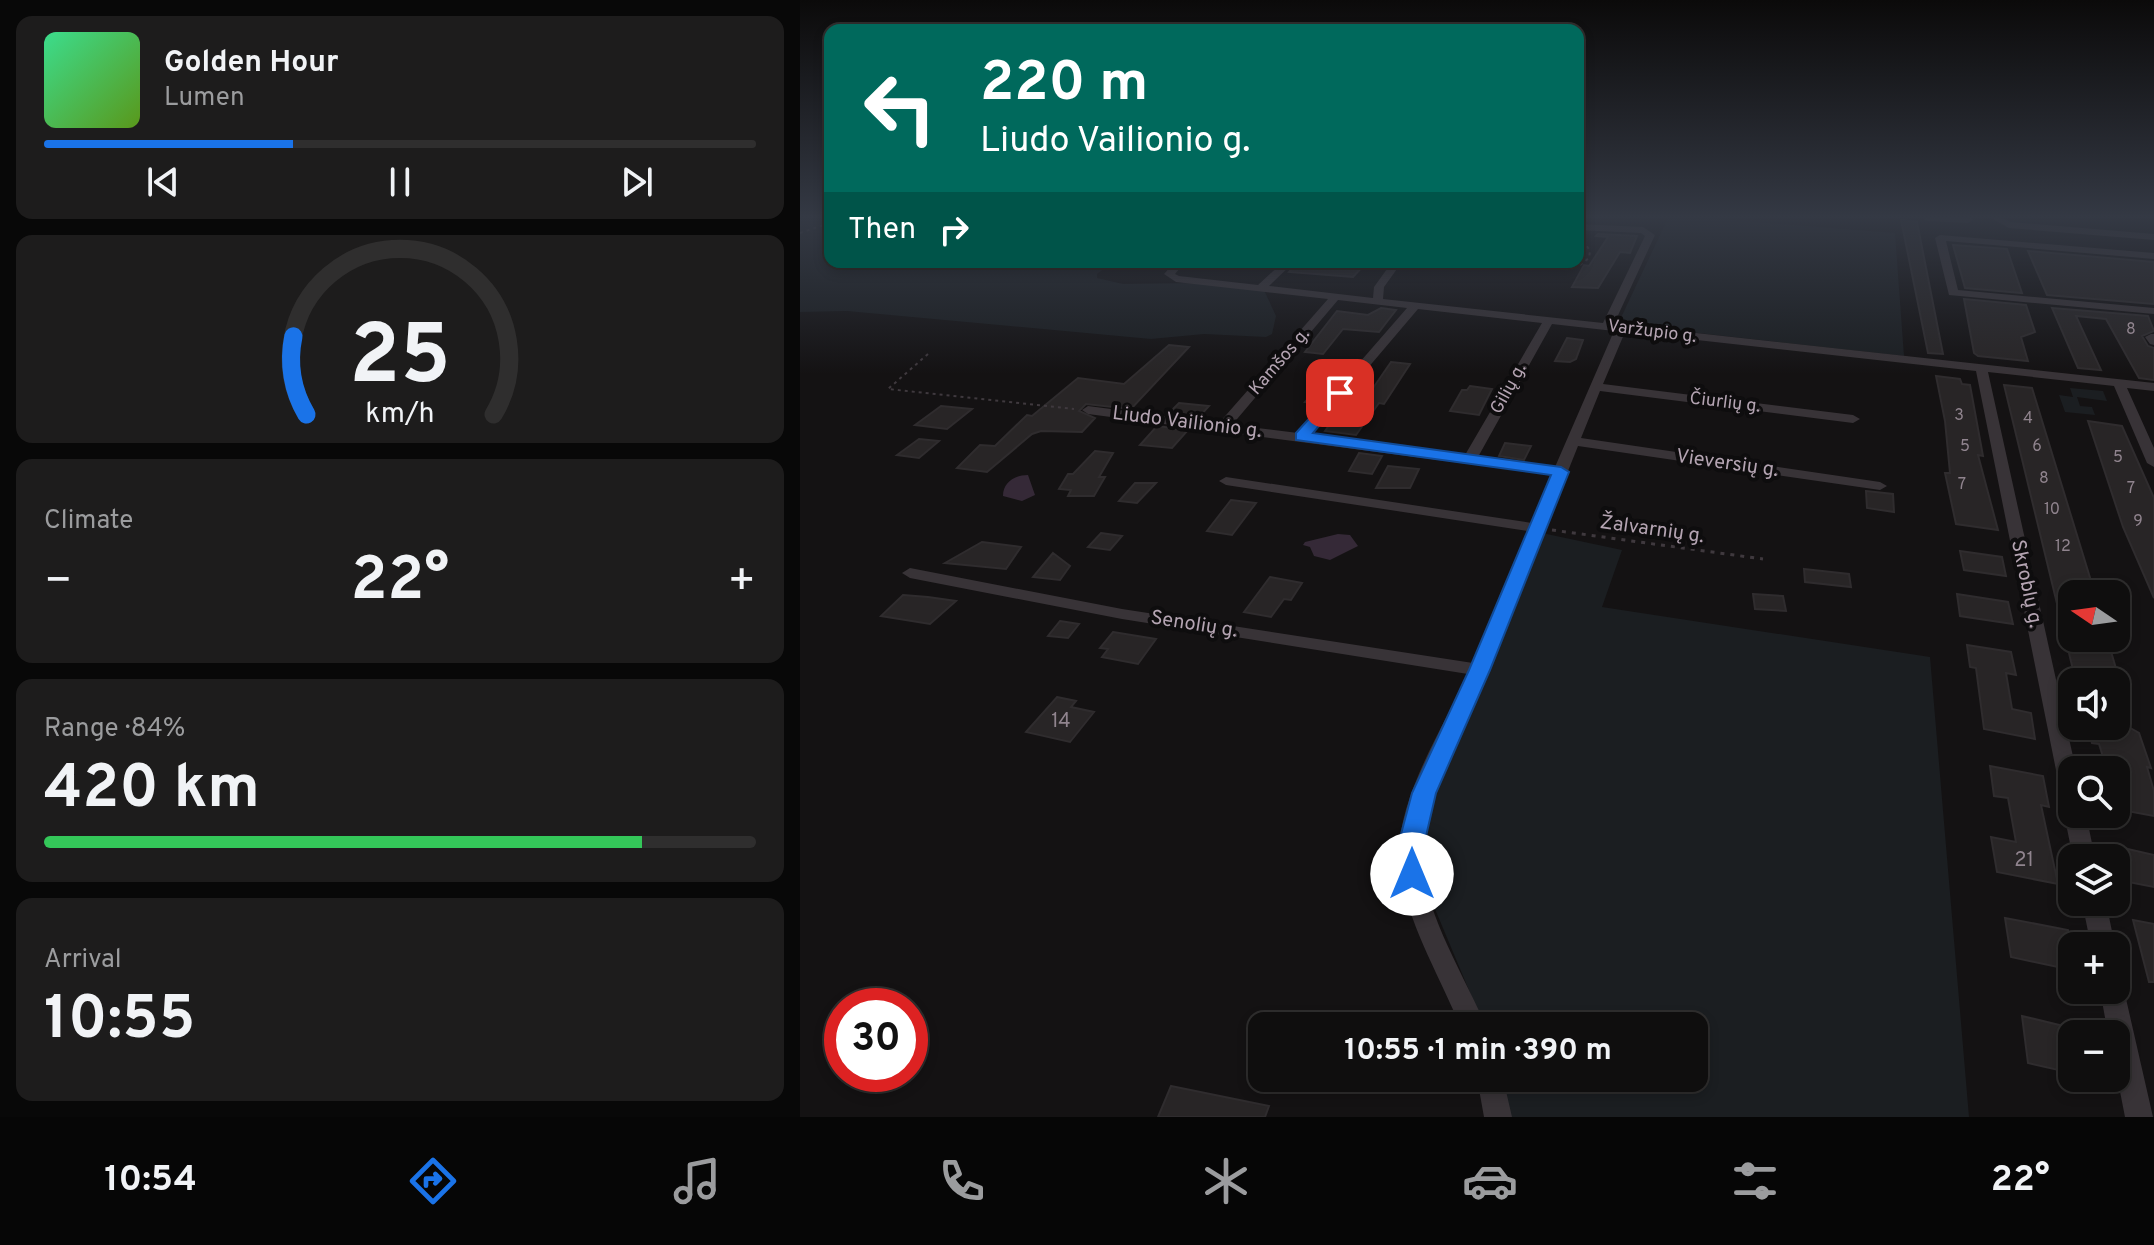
<!DOCTYPE html>
<html lang="en">
<head>
<meta charset="utf-8">
<style>
	body { margin:0; font-family:Overpass,sans-serif; background:#1d1c1c; color:#f1f3f6; height:100vh; display:flex; flex-direction:column; font-size:30px; white-space:nowrap }
	* { box-sizing:border-box; margin:0 }
	p { font-size:26px; color:#9b9c9e }
	.icon { flex:none; width:44px; height:44px; fill:none; stroke:currentColor; stroke-width:2; stroke-linecap:round; stroke-linejoin:round }
	.map { position:relative; flex:1; overflow:hidden }
	.sheet { display:flex; flex-direction:column; gap:16px; padding:16px; background:#080808; width:800px }
	.sheet>* { flex:none }
	.top-card { position:absolute; left:24px; top:24px; width:760px; height:244px; border-radius:16px; box-shadow:0 4px 12px #0003,0 0 0 2px #2f2e2e; background:#00695c; color:#fff; overflow:hidden }
	.needle { width:52px; rotate:283deg }
	.buttons { position:absolute; left:1258px; top:580px; display:grid; gap:16px }
	.buttons a { display:grid; place-items:center; width:72px; height:72px; border-radius:16px; background:#0f0e0e; box-shadow:0 4px 12px #0003,0 0 0 2px #2f2e2e; font-size:40px }
	.speed { position:absolute; left:24px; top:988px; display:flex; gap:16px; font-size:40px; font-weight:700; text-align:center }
	.speed>* { display:grid; place-content:center; width:104px; height:104px; border-radius:50%; background:#0f0e0e; box-shadow:0 4px 12px #0003,0 0 0 2px #2f2e2e; line-height:1 }
	.speed .limit { border:12px solid #d22; background:#fff; color:#111 }
	.pin { position:absolute; display:grid; place-items:center; width:68px; height:68px; color:#fff; margin:-34px; border-radius:16px; box-shadow:0 4px 12px #0006 }
	.me { position:absolute; width:88px; margin:-44px; rotate:0deg; stroke-linejoin:round; filter:drop-shadow(0 0 6px #0008) }
	.turn { display:flex; align-items:center; gap:28px; height:168px; padding:0 24px; font-size:36px }
	.turn .icon { width:104px; height:104px; stroke-width:2.5 }
	.turn b { display:block; font-size:56px; line-height:68px }
	.then { display:flex; align-items:center; height:76px; padding:0 24px; background:#0003; gap:16px; font-size:30px }
	.big { font-size:60px; font-weight:700; line-height:1.1 }
	.sheet .widget { flex:1; display:flex; flex-direction:column; justify-content:center; gap:12px; min-width:0; padding:0 28px; border-radius:16px; background:#1d1c1c }
	.sheet .dial { align-items:center; gap:0 }
	.dial svg { height:208px; overflow:visible; fill:none; stroke:#2f2e2e; stroke-width:7; stroke-linecap:round; text-anchor:middle }
	.dial text { fill:#f1f3f6; stroke:none }
	.song { display:flex; align-items:center; gap:24px }
	.cover { width:96px; height:96px; border-radius:12px; background:linear-gradient(135deg,hsl(150 70% 55%),hsl(90 70% 35%)) }
	.played { height:8px; border-radius:4px; background:linear-gradient(90deg,#1a73e8 35%,#2f2e2e 35%) }
	.keys { display:flex; justify-content:space-around; direction:ltr }
	.heat { display:flex; justify-content:space-between; align-items:center; font-size:44px; direction:ltr }
	.charge { height:12px; border-radius:6px; background:linear-gradient(90deg,#34c759 84%,#2f2e2e 0) }
	.trip { position:absolute; left:448px; top:1012px; width:460px; height:80px; border-radius:16px; background:#0f0e0e; box-shadow:0 4px 12px #0003,0 0 0 2px #2f2e2e; font-weight:700; line-height:80px; text-align:center }
	.menu { display:flex; height:128px; justify-content:space-around; align-items:center; background:#060606; color:#9b9c9e }
	.menu .icon { width:56px; height:56px }
	.menu .current { color:#1a73e8 }
	.menu b { font-size:36px; color:#f1f3f6 }
	main { display:flex; flex:1; min-height:0 }
	.map>svg:first-child { display:block }
	.green { fill:#1b1e21 }
	.water { fill:#352937 }
	.building { fill:#282526; stroke:#2f2c2e; stroke-width:2 }
	.lines { fill:none; stroke-linecap:round; stroke-linejoin:round }
	.path-far1 { stroke:#3f393e; stroke-width:2; stroke-dasharray:3 4; stroke-linecap:butt }
	.path { stroke:#3f393e; stroke-width:3; stroke-dasharray:4 6; stroke-linecap:butt }
	.minor { fill:#383337; fill-rule:evenodd }
	.route { fill:#1a73e8; stroke:#114b97; stroke-width:2 }
	.labels { text-anchor:middle; dominant-baseline:central; stroke-width:8; stroke-linejoin:round; paint-order:stroke }
	.number-label { font-size:16px; fill:#90848e }
	.far-street-label { font-size:18px; fill:#b4a4b2; stroke:#0e0d0e }
	.street-label { font-size:20px; fill:#b4a4b2; stroke:#0e0d0e }
	.near-number-label { font-size:20px; fill:#90848e }
</style>
</head>
<body>
<main>
<section class="sheet">
<div class="widget">
<div class="song"><i class="cover"></i><div><b>Golden Hour</b><p>Lumen</p></div></div>
<div class="played"></div>
<div class="keys"><svg class="icon" aria-label="previous" viewBox="0 0 24 24"><path d="M18 5L8 12l10 7zM5 5v14"/></svg><svg class="icon" aria-label="pause" viewBox="0 0 24 24"><path d="M8 5v14M16 5v14"/></svg><svg class="icon" aria-label="next" viewBox="0 0 24 24"><path d="M6 5l10 7-10 7zM19 5v14"/></svg></div>
</div>
<div class="widget dial"><svg viewBox="0 0 100 80">
<path d="M14 69A42 42 0 1 1 86 69"/>
<path d="M14 69A42 42 0 0 1 9 39" stroke="#1a73e8"/>
<text x="50" y="56" font-size="32" font-weight="700">25</text>
<text x="50" y="72" font-size="11">km/h</text>
</svg></div>
<div class="widget"><p>Climate</p>
<div class="heat"><a>−</a><b class="big">22°</b><a>+</a></div>
</div>
<div class="widget"><p>Range · 84%</p><b class="big">420 km</b><div class="charge"></div></div>
<div class="widget"><p>Arrival</p><b class="big">10:55</b></div>
</section>
<div class="map">
<svg width="1354" height="1117" viewBox="0 0 1354 1117">
	<rect width="100%" height="100%" fill="#141213"/>
	<!-- green -->
	<path class="green" d="M30 218V262H313L297 274V278L323 284 397 283 464 290 476 316 472 334 466 337 404 334 351 339 47 311 0 312V219Z
		M868 218H905L1095 233 1104 356 818 324Z
		M1270 388 1303 391 1307 401 1277 397 1280 406 1292 407 1295 415 1265 412 1259 395 1273 397Z
		M742 533 822 550 802 607 1130 657 1169 1117H710L702 1078H894V1026H684L622 878V833L632 802Z"/>
	<!-- water -->
	<path class="water" d="M228 475 235 495 222 501 203 496C203 482 215 475 228 475Z
		M538 534 550 535 558 546 530 560 514 556 510 547 503 545 505 542Z"/>
	<!-- building -->
	<path class="building" d="M1101 220 1117 222 1143 354 1128 353Z
		M798 234 837 236 830 253 820 252 798 288 772 287 784 265 789 266 808 237 796 236Z
		M1153 245 1207 249 1222 293 1165 288Z
		M1228 251 1354 262V304L1247 295Z
		M497 262H567L553 277 489 272Z
		M1164 299 1226 305 1235 332 1221 337 1228 361 1178 356 1174 353Z
		M581 308 596 310 579 332 543 329 523 354 505 352 537 311 568 315Z
		M1252 308 1348 316 1354 331 1342 336 1348 346 1354 348V380L1339 378 1306 319 1276 316 1301 370 1278 368Z
		M767 338 783 340 776 359 770 362 755 361Z
		M369 345 389 347 331 409 286 404 279 411 295 418 282 432 241 431 232 434 187 472 157 468 180 445 195 446 227 415 232 416 278 378 324 384Z
		M591 362 610 364 584 404 579 403 556 435 525 431 530 424H525L554 389 571 391Z
		M535 368 549 370 519 404 505 402Z
		M1136 376 1160 379 1162 384 1170 385 1183 456 1178 455 1198 530 1156 524 1145 473H1150L1145 421Z
		M1204 385 1232 388 1295 594H1272V638H1307L1320 682H1276Z
		M670 386 692 389 679 415 650 411 662 390H667Z
		M379 403 409 406 399 417 369 413Z
		M141 406 172 409 147 429 115 425Z
		M1288 421 1322 426 1354 498V598L1323 527Z
		M357 426 388 430 372 448 340 445Z
		M119 439 139 441 119 458 97 455Z
		M705 443 731 446 724 460 699 456Z
		M295 451 313 453 299 477H305L294 496H268L271 490 259 489 268 474H273Z
		M559 453 582 456 572 474 549 471Z
		M588 466 619 469 610 488H576Z
		M335 483H356L337 503 319 501Z
		M1066 491 1093 494 1094 512 1067 508Z
		M431 500 456 503 432 535 407 531Z
		M301 533 322 536 310 550 288 547Z
		M182 542 221 547 206 569 145 563Z
		M1160 551 1202 557 1206 576 1164 570Z
		M253 553 270 566 260 580 233 577Z
		M1004 569 1049 574 1051 587 1005 582Z
		M470 577 502 583 491 600 484 599 471 617 444 612Z
		M953 594 983 596 986 611 955 609Z
		M1157 594 1208 602 1213 624 1160 616Z
		M103 595 128 597 156 601 130 624 81 616Z
		M260 621 279 624 268 638 248 636Z
		M313 632 356 639 338 664 302 657 308 649 300 648Z
		M1167 645 1211 652 1216 675 1206 673 1212 709 1231 713 1235 739 1184 729 1176 668 1170 667Z
		M257 697 276 701 271 707 294 712 270 742 226 732Z
		M1316 720 1339 733 1351 768 1347 767 1354 791V816L1316 809V762L1304 760 1299 744 1292 743 1288 726H1316Z
		M1190 766 1243 776 1249 807 1241 805 1258 884 1197 872 1191 837 1216 842 1208 798 1194 796Z
		M1319 847 1354 855V887L1328 882Z
		M1205 918 1268 930 1272 970 1211 957Z
		M1333 920 1354 924V982H1349Z
		M1222 1016 1272 1028V1073L1228 1063Z
		M371 1086 469 1106 465 1117H358Z"/>
	<g class="lines">
		<!-- path-far1 -->
		<path class="path-far1" d="M0 233 30 223
			M780 265 789 258 790 251 783 240
			M128 354 88 389 274 409"/>
		<!-- path -->
		<path class="path" d="M752 530 963 559"/>
		<!-- minor -->
		<path class="minor" d="M1123 218H1171L1173 220 1168 223 1127 221Z
			M1191 218H1202L1211 222 1354 234V240L1209 228Z
			M778 224 843 227 855 235 814 324 1354 383V391L1327 388 1354 448V467L1347 463 1314 386 1188 372 1276 770H1272V814H1286L1295 858H1273L1264 814 1270 807 1265 806 1262 800 1176 371 825 332 803 384 1053 415 1060 419 1053 423 800 391 781 438 1080 482 1087 486 1080 490 778 446C748 520 720 596 688 670 665 724 621 791 621 851 622 909 663 973 686 1026H660C640 976 608 925 600 870 591 806 642 731 668 674L322 619 110 578 102 573 110 568 322 609 673 663 728 531 426 485 419 481 426 477 732 523 752 475 288 414 282 410 288 406 419 423 528 299 376 282 364 274 375 262H385L375 274 379 276 458 285 483 262H494L469 286 573 298 574 287 592 262H602L584 287 583 299 803 323 845 236 841 233 778 230ZM538 300 607 308 498 433 432 425ZM618 309 742 323 665 455 511 435ZM752 324 814 331 755 467 678 457Z
			M1140 235 1354 253V259L1146 241 1158 290 1354 308V314L1149 295 1135 238Z
			M1351 334H1354V345L1350 344 1345 337Z
			M1282 902H1306L1315 946H1291Z
			M1316 980 1321 982 1324 990 1353 1117H1325L1316 1071V1034H1308L1300 990H1316Z
			M677 1078H703L712 1117H684Z"/>
	</g>
	<!-- sky -->
	<linearGradient id="sky" x2="0" y2="1"><stop stop-color="#0b0a0a"/><stop offset="0.58" stop-color="#343944"/><stop offset="1" stop-color="#343944" stop-opacity="0"/></linearGradient>
	<rect width="1354" height="374" fill="url(#sky)"/>
	<!-- route -->
	<path class="route" d="M540 388 547 393 513 433 761 467 769 472 690 670 636 793 623 849 625 874 621 881 612 885 603 881 599 874 597 849 612 793 669 670 751 475 496 440V433L535 390Z"/>
	<g class="labels">
		<!-- number labels -->
		<g class="number-label">
			<text x="1331" y="330">8</text>
			<text x="1159" y="416">3</text>
			<text x="1228" y="419">4</text>
			<text x="1165" y="447">5</text>
			<text x="1237" y="447">6</text>
			<text x="1318" y="458">5</text>
			<text x="1244" y="479">8</text>
			<text x="1162" y="485">7</text>
			<text x="1331" y="489">7</text>
			<text x="1252" y="510">10</text>
			<text x="1338" y="522">9</text>
			<text x="1263" y="547">12</text>
		</g>
		<!-- far-street labels -->
		<g class="far-street-label">
			<text transform="translate(852 332) rotate(7)">Varžupio g.</text>
			<text transform="translate(480 362) rotate(-49)">Kamšos g.</text>
			<text transform="translate(709 389) rotate(-61)">Gilių g.</text>
			<text transform="translate(925 403) rotate(7)">Čiurlių g.</text>
		</g>
		<!-- street labels -->
		<g class="street-label">
			<text transform="translate(387 423) rotate(7)">Liudo Vailionio g.</text>
			<text transform="translate(927 464) rotate(8)">Vieversių g.</text>
			<text transform="translate(852 530) rotate(8)">Žalvarnių g.</text>
			<text transform="translate(1226 584) rotate(78)">Skroblų g.</text>
			<text transform="translate(394 625) rotate(9)">Senolių g.</text>
		</g>
		<!-- near-number labels -->
		<g class="near-number-label">
			<text x="261" y="722">14</text>
			<text x="1224" y="861">21</text>
		</g>
	</g>
</svg>
<div class="buttons">
<a><svg class="needle" viewBox="-14 -14 28 28"><path d="M0-13l5 13h-10z" fill="#e53935"/><path d="M0 13l5-13h-10z" fill="#9b9c9e"/></svg></a>
<a><svg class="icon" aria-label="sound" viewBox="0 0 24 24"><path d="M4 9h4l5-4v14l-5-4H4zM17 9q2 3 0 6"/></svg></a>
<a><svg class="icon" aria-label="search" viewBox="0 0 24 24"><circle cx="10" cy="10" r="6"/><path d="M15 15l6 6"/></svg></a>
<a><svg class="icon" aria-label="layers" viewBox="0 0 24 24"><path d="M12 4l9 5-9 5-9-5zM3 14l9 5 9-5"/></svg></a>
<a>+</a>
<a>−</a>
</div>
<div class="speed"><div class="limit">30</div></div>
<div class="pin" style="left:540px;top:393px;background:#d93025"><svg class="icon" aria-label="arrive" viewBox="0 0 24 24"><path d="M6 21V4h12l-3 4 3 4H6"/></svg></div>
<svg class="me" style="left:612px;top:874px" viewBox="-20 -20 40 40"><circle r="19" fill="#fff"/><path d="M0-13L10 11 0 6-10 11z" fill="#1a73e8"/></svg>
<div class="trip">10:55 · 1 min · 390 m</div>
<div class="top-card">
<div class="turn"><svg class="icon" aria-label="left" viewBox="0 0 24 24"><path d="M17 20v-9H6M10 6l-5 5 5 5"/></svg><div><b>220 m</b>Liudo Vailionio g.</div></div>
<div class="then">Then<svg class="icon" aria-label="right" viewBox="0 0 24 24"><path d="M7 20v-9h11M14 6l5 5-5 5"/></svg></div>
</div>
</div>
</main>
<nav class="menu">
<b>10:54</b>
<svg class="icon current" aria-label="directions" viewBox="0 0 24 24"><path d="M12 3l9 9-9 9-9-9zM9 14v-3h6M13 9l2 2-2 2"/></svg>
<svg class="icon" aria-label="music" viewBox="0 0 24 24"><path d="M9 18V5l10-2v13"/><circle cx="6" cy="18" r="3"/><circle cx="16" cy="16" r="3"/></svg>
<svg class="icon" aria-label="phone" viewBox="0 0 24 24"><path d="M5 4h4l2 5-3 2q2 4 5 5l2-3 5 2v4C11 20 4 13 5 4z"/></svg>
<svg class="icon" aria-label="climate" viewBox="0 0 24 24"><path d="M12 3v18M4 7l16 10M4 17L20 7"/></svg>
<svg class="icon" aria-label="car" viewBox="0 0 24 24"><path d="M5 17H2v-5l4-1 3-4h7l3 4 3 1v5h-3M9 17h6M6 11h13"/><circle cx="7" cy="17" r="2"/><circle cx="17" cy="17" r="2"/></svg>
<svg class="icon" aria-label="filters" viewBox="0 0 24 24"><path d="M4 7h16M4 17h16"/><circle cx="9" cy="7" r="2"/><circle cx="15" cy="17" r="2"/></svg>
<b>22°</b>
</nav>
</body>
</html>
